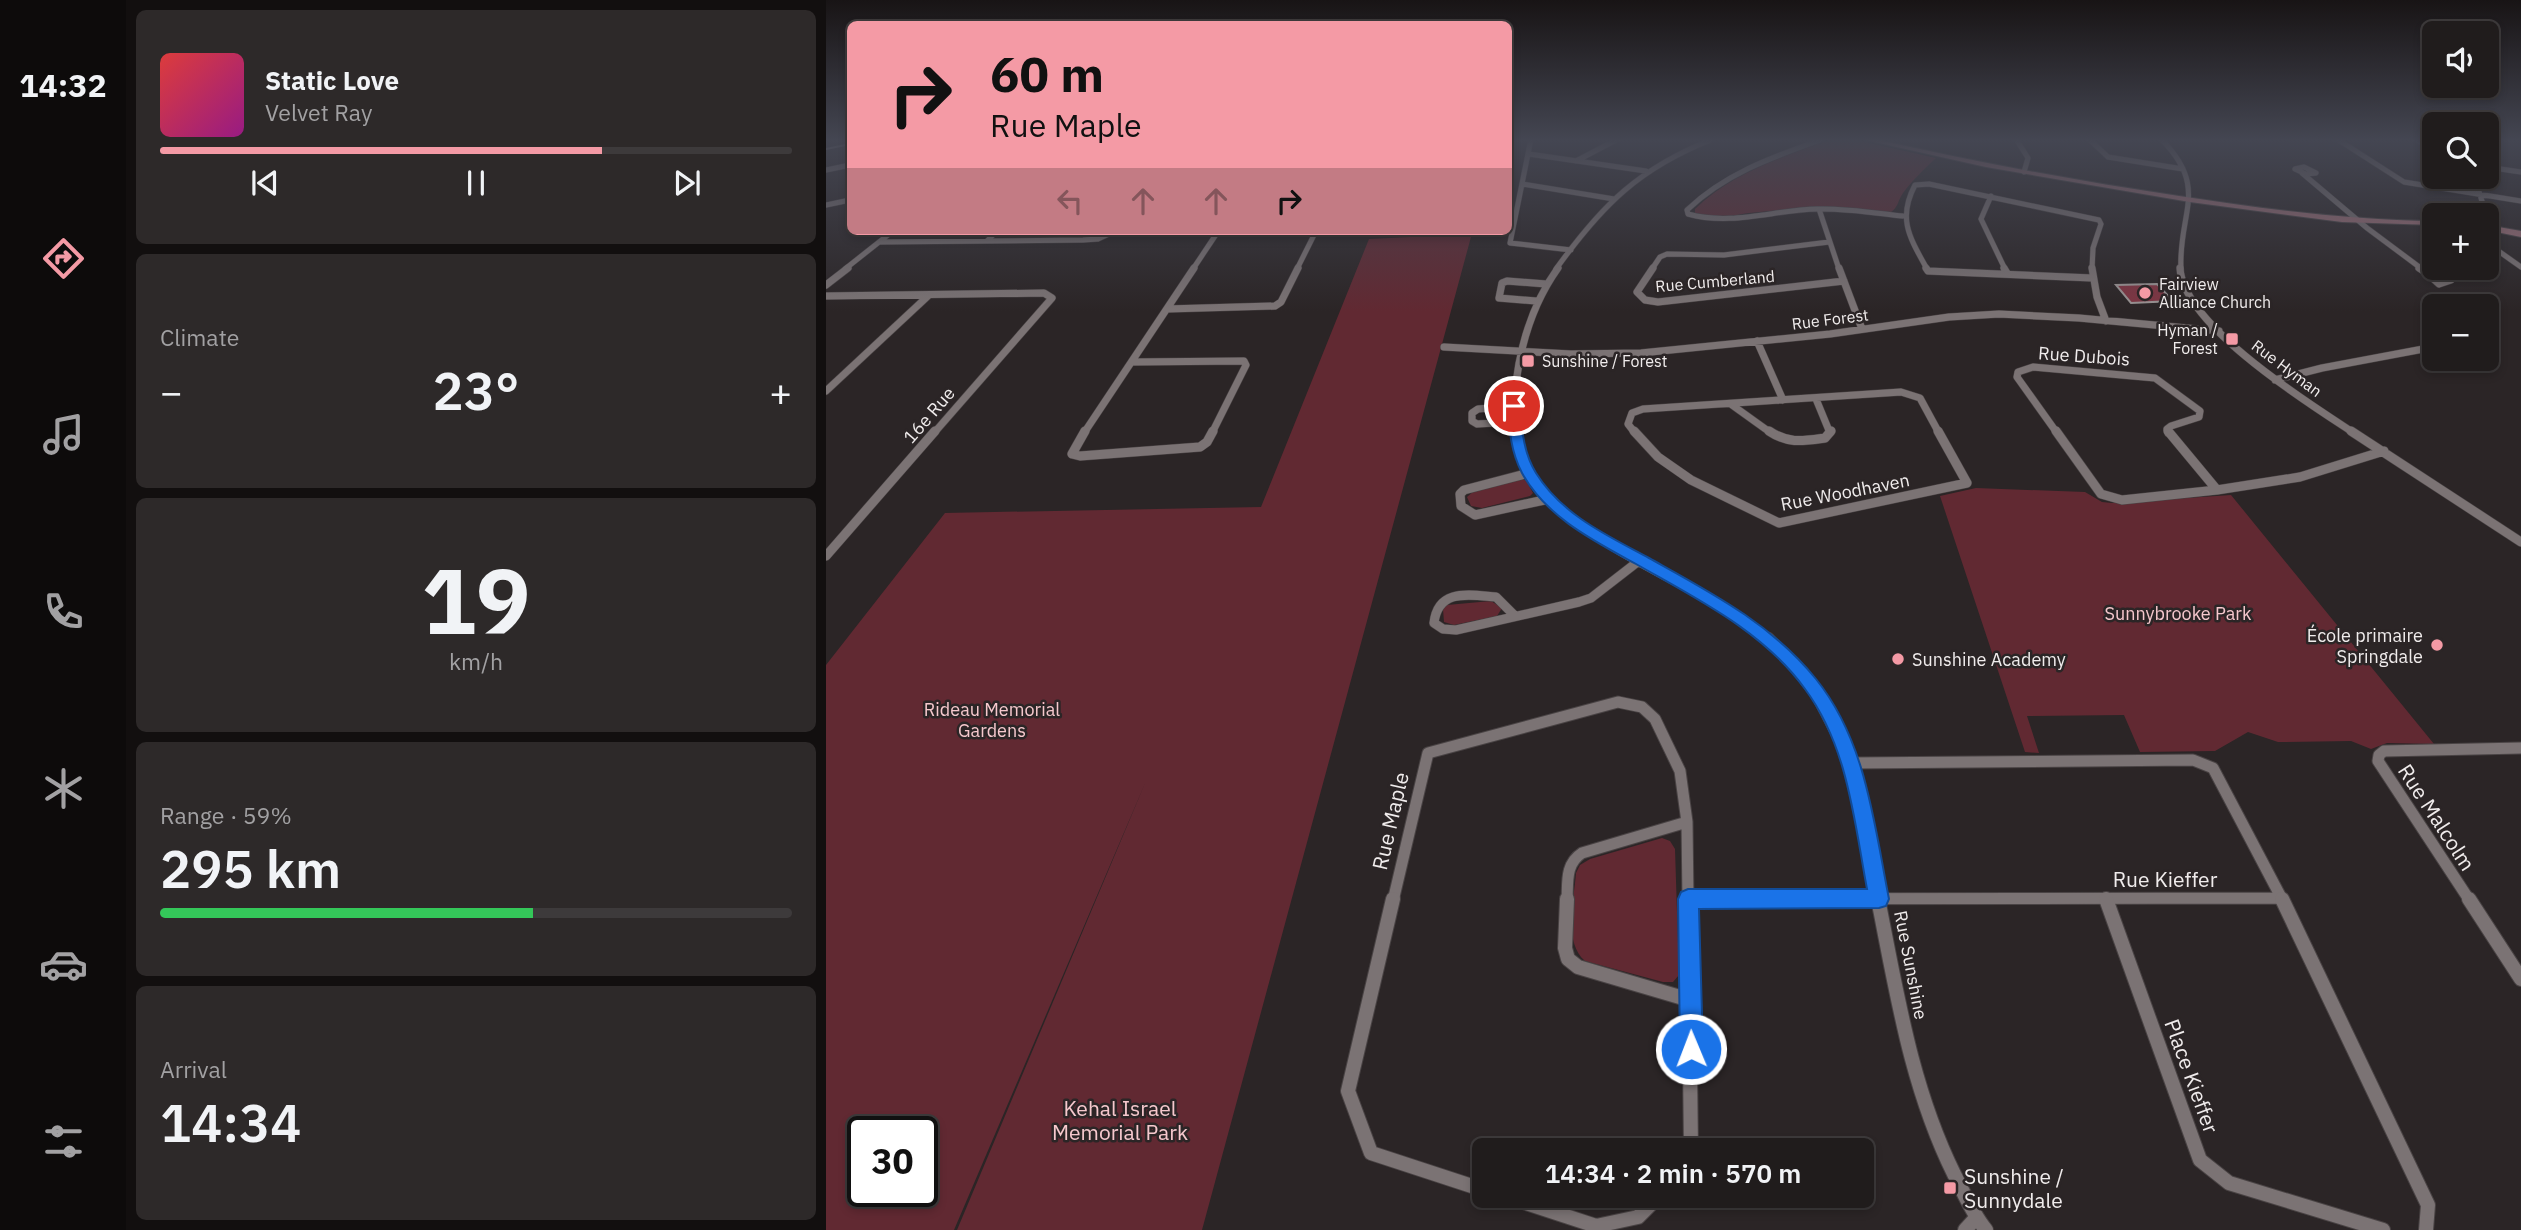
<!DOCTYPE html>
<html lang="en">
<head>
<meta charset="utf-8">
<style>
	body { margin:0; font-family:"IBM Plex Sans",sans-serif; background:#2d2929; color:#f1f3f6; height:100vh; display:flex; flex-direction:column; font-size:26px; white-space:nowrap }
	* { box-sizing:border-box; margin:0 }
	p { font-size:23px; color:#a2a1a3 }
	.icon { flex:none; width:38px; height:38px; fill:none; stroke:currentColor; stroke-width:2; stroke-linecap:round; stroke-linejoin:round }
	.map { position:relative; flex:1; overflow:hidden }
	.sheet { display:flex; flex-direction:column; gap:10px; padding:10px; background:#120f0f; width:700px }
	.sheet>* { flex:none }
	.guide { position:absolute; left:21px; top:21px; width:665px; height:214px; border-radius:10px; box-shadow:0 4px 10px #0003,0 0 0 2px #3d3a3b; background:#f49aa5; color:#111; overflow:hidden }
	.buttons { position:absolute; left:1596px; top:21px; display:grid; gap:14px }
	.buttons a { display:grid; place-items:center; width:77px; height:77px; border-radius:10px; background:#201c1c; box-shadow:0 4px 10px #0003,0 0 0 2px #3d3a3b; font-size:35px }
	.speed { position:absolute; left:21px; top:1116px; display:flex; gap:14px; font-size:35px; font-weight:700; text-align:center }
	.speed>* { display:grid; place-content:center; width:91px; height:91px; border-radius:50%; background:#201c1c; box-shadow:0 4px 10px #0003,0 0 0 2px #3d3a3b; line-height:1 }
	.speed .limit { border:4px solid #111; border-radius:10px; background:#fff; color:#111 }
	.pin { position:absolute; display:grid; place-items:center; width:60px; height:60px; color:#fff; margin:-30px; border:4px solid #fff; border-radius:50%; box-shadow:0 2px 7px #0007 }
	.me { position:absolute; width:77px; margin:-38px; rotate:359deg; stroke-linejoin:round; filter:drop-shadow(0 0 5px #0008) }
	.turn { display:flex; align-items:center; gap:24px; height:147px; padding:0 28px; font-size:32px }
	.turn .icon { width:91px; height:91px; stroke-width:2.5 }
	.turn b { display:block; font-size:49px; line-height:60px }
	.lanes { display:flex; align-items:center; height:66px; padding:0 28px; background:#0003; justify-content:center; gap:35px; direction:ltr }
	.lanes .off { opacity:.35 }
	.big { font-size:52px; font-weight:600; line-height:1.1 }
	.sheet .tile { flex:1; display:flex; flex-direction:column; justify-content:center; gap:10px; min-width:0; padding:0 24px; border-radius:10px; background:#2d2929 }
	.sheet .dial { align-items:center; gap:0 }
	.dial b { font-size:91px; line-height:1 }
	.song { display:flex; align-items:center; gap:21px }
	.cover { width:84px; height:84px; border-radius:10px; background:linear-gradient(135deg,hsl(0 70% 55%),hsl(310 70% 35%)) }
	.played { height:7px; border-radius:4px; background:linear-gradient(90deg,#f49aa5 70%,#3d3a3b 70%) }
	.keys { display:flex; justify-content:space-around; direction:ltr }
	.heat { display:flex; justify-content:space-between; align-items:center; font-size:38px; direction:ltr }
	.charge { height:10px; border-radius:5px; background:linear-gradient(90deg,#34c759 59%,#3d3a3b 0) }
	.trip { position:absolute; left:646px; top:1138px; width:402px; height:70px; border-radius:10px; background:#201c1c; box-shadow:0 4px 10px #0003,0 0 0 2px #3d3a3b; font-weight:600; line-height:70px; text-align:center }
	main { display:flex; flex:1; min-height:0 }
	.menu { display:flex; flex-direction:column; width:126px; justify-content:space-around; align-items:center; background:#0d0b0b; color:#a2a1a3 }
	.menu .icon { width:49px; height:49px }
	.menu .current { color:#f49aa5 }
	.menu b { font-size:32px; color:#f1f3f6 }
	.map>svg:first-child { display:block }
	.green { fill:#612932; fill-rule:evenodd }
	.building { fill:#7e3542; stroke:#999292; stroke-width:2 }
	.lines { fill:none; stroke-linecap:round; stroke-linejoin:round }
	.street-far4-casing { stroke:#494344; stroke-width:6 }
	.street-far3-casing { stroke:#494344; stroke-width:8 }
	.street-far2-casing { stroke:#494344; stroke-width:10 }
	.street-far1-casing { stroke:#494344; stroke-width:13 }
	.street-casing { stroke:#494344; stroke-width:16 }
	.secondary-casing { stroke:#494344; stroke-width:2 }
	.street-far4 { stroke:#7b7374; stroke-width:5 }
	.street-far3 { stroke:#7b7374; stroke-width:7 }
	.street-far2 { stroke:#7b7374; stroke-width:9 }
	.street-far1 { stroke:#7b7374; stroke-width:11 }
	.street { stroke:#7b7374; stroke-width:14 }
	.secondary { fill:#a07179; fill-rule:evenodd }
	.tram { stroke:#a9a5a5; stroke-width:2 }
	.route { fill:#1a73e8; stroke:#114b97; stroke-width:2 }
	.poi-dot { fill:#f49aa5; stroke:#2b2526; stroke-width:2.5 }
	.labels { text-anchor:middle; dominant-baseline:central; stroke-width:5; stroke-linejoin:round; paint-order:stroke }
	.far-street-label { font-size:16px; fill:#f0ecec; stroke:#2b2526 }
	.far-poi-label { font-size:16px; fill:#f0ecec; stroke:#2b2526; text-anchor:start }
	.street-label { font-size:18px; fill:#f0ecec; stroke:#2b2526 }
	.park-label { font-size:18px; fill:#f6c8cd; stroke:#2b2526 }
	.poi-label { font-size:18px; fill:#f0ecec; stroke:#2b2526; text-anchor:end }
	.near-street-label { font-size:21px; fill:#f0ecec; stroke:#2b2526 }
	.near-park-label { font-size:21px; fill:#f6c8cd; stroke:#2b2526 }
	.near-poi-label { font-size:21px; fill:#f0ecec; stroke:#2b2526; text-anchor:start }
</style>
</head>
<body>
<main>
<nav class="menu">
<b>14:32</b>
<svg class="icon current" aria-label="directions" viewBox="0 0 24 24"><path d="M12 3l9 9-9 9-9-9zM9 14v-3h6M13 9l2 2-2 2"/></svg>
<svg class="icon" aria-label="music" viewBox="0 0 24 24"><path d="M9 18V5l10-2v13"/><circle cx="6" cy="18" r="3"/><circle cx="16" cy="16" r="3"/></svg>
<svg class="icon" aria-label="phone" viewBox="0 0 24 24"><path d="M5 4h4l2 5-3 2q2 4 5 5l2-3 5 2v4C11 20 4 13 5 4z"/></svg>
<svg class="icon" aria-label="climate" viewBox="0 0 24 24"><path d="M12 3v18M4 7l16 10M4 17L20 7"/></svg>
<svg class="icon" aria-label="car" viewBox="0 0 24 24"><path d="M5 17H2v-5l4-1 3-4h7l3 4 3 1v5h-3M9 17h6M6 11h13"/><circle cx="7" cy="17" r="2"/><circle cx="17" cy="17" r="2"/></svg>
<svg class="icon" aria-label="filters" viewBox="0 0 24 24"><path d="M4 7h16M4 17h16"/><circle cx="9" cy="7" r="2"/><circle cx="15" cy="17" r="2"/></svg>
</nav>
<section class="sheet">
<div class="tile">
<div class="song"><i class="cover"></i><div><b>Static Love</b><p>Velvet Ray</p></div></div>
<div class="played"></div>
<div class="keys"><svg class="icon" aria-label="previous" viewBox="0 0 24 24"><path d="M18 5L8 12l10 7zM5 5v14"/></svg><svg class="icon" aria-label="pause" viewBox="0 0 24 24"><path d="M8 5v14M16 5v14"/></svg><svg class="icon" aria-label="next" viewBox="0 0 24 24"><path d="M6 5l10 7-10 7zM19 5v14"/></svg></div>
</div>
<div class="tile"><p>Climate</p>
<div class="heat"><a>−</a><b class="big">23°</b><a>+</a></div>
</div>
<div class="tile dial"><b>19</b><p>km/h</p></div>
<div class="tile"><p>Range · 59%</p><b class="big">295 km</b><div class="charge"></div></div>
<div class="tile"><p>Arrival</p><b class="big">14:34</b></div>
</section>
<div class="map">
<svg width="1695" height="1230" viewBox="0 0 1695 1230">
	<rect width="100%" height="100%" fill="#2b2526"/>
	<!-- green -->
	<path class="green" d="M1006 139H1025L1110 158C1098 169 1086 181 1077 193 1072 200 1072 208 1065 212 1017 209 971 207 923 213 907 215 884 222 869 213V209C907 172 957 157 1006 139Z
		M605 236 645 237 376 1230H131L320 781 128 1230H0V665L119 513 435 507 543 239ZM37 1132H96V1192H37Z
		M693 479 700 480 707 493 704 496 656 508 645 506 641 497 649 490Z
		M1150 488 1259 492 1276 502 1286 503 1405 495 1608 744 1561 743 1545 749 1525 741 1452 742 1422 732 1389 751 1314 752 1298 715 1201 716 1213 753 1199 752 1114 496Z
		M665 601 676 608 671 616 628 625 618 622 617 609 621 605Z
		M836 838 844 841 849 849 853 975 847 982H837L759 961C737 942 748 900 750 873L754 865 764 859Z"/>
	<!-- building -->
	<path class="building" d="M1331 284 1347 301 1305 303 1290 285Z"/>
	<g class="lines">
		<defs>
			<path id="street-far4" d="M705 139 684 243 745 250
				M997 139C947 157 900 173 861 210L862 214C905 226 948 210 991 209 1019 208 1049 213 1077 216
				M1190 139 1202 158 1198 172
				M1263 139 1282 157 1357 169
				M1335 139C1384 188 1352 213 1355 269
				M1511 139 1578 182 1695 201
				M1589 139 1608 151
				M703 154 820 171
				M750 161 792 139
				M1478 167 1490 173 1480 174 1469 169Z
				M1661 167 1695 172
				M0 170 24 165
				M1476 173 1541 228 1596 269
				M1644 177 1651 185 1671 250 1695 267
				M696 184 788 199
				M1165 196 1155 219 1179 269
				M0 205 24 200
				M993 209 1013 269
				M161 241 171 231
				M53 242 257 240 272 239 285 233 447 231
				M19 269 67 231
				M367 269 391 233
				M471 269 490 231
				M730 269C776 205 813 168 887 139
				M826 269 834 257 841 254 898 255 1003 242
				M1101 269C1084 238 1071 219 1089 185L1103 184 1273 220 1275 224 1267 248 1266 269"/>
			<path id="street-far3" d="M827 268 811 292 819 300 832 302 1018 281
				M1013 268 1036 329
				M1100 268 1102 271 1266 278
				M1178 268 1181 273
				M1266 268 1271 297 1280 321
				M1354 268C1357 325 1482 403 1528 433
				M1593 268 1602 274
				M1602 274 1625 280 1613 284Z
				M0 285 22 268
				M0 296 218 293 226 298 108 433
				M710 301 673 298 676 283 681 281 720 284
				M341 309 449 306 455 302 472 268
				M931 341 957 400
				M618 347 745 354 815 353 1004 334 1123 317 1173 314 1253 318 1393 331
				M306 362 418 361 420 365 386 433
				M1449 380 1496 368 1608 347
				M0 391 103 295
				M990 399 1004 433
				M906 405 945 433
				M688 406 652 409 646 413V421L651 424 688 422
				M258 433 368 268
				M689 433C685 377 699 314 732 268
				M809 433 802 424 806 413 817 409 1075 392 1094 398 1113 433
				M1231 433 1191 377 1192 372 1207 367 1329 378 1374 411 1373 417 1345 426 1341 429 1342 433"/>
			<path id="street-far2" d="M259 431 246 454 254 456 374 447 381 442 387 431
				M689 431C701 535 874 578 944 640
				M808 431 832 457 865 480 953 523 1141 483 1112 431
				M943 431C962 444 977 441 999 438L1005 431
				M1230 431 1275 494 1296 500 1391 490
				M1342 431 1391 490
				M1525 431 1695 542
				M703 473 638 490 634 494 635 506 649 515 723 499
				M1391 490 1474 477 1558 451
				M0 556 109 431
				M689 616 670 597C643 595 612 588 608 623L617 629 630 630 753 602 765 598 814 560"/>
			<path id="street-far1" d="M942 638 968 665 991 695 1026 763 1053 901
				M1026 763 1367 760 1387 768 1457 901
				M862 899 1456 898
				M567 901 602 753 792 702 816 707 829 719 854 771 861 822 862 901
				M741 901C742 882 739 864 756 853L861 822
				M1644 901 1552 761 1553 755 1558 751 1695 748"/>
			<path id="street" d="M567 899 522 1091 545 1153 658 1190
				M741 899 739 948 742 959 752 967 864 1000
				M862 899 865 1150
				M1052 899C1071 994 1085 1087 1128 1174 1138 1193 1146 1213 1160 1230
				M1280 899 1374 1160 1403 1183 1557 1230
				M1456 899 1602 1205 1600 1230
				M1643 899 1695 979
				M676 1195 770 1226 812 1217 834 1195
				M1139 1230 1150 1218"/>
			<path id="secondary" d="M1035 139H1048C1149 162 1251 181 1353 196 1438 209 1522 220 1608 221V225L1516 222 1364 202 1160 167Z
				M1661 225 1695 231V237L1661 230Z"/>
		</defs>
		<!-- street-far4 casing -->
		<use href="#street-far4" class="street-far4-casing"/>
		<!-- street-far3 casing -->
		<use href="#street-far3" class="street-far3-casing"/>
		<!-- street-far2 casing -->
		<use href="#street-far2" class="street-far2-casing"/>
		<!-- street-far1 casing -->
		<use href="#street-far1" class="street-far1-casing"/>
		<!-- street casing -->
		<use href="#street" class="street-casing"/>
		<!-- secondary casing -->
		<use href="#secondary" class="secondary-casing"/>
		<!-- street-far4 -->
		<use href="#street-far4" class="street-far4"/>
		<!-- street-far3 -->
		<use href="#street-far3" class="street-far3"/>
		<!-- street-far2 -->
		<use href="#street-far2" class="street-far2"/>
		<!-- street-far1 -->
		<use href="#street-far1" class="street-far1"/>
		<!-- street -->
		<use href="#street" class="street"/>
		<!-- secondary -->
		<use href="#secondary" class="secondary"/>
		<!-- tram -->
		<path class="tram" d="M0 149 24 144"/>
	</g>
	<!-- sky -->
	<linearGradient id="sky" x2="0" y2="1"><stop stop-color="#181415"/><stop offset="0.45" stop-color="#444652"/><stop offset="1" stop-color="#444652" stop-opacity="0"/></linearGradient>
	<rect width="1695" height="311" fill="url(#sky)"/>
	<!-- route -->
	<path class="route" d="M688 402 694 406C696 429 697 452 710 473 736 515 782 536 823 558 884 592 946 624 990 679 1040 741 1048 823 1063 899L1060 906 1053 908 873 909 877 1049 874 1057 865 1060 857 1057 854 1049 852 899 855 892 862 889H1041C1028 820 1022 747 979 689 937 631 871 599 810 564 768 541 720 517 696 473 685 452 683 430 682 406Z"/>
	<!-- markers -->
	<g class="poi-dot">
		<circle cx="1319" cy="293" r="7"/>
		<rect x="1399" y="332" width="14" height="14" rx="3.5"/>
		<rect x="695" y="354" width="14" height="14" rx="3.5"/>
		<circle cx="1611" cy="645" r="7"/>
		<circle cx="1072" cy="659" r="7"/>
		<rect x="1117" y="1181" width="14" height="14" rx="3.5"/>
	</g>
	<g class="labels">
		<!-- far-street labels -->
		<g class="far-street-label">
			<text transform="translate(889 281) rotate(-5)">Rue Cumberland</text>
			<text transform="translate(1004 319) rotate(-7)">Rue Forest</text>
			<text transform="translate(1461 368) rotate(37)">Rue Hyman</text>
		</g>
		<!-- far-poi labels -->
		<g class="far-poi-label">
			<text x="1333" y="284">Fairview<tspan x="1333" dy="18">Alliance Church</tspan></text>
			<text x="1392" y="330" text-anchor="end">Hyman /<tspan x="1392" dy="18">Forest</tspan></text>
			<text x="716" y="361">Sunshine / Forest</text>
		</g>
		<!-- street labels -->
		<g class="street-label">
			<text transform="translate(1258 356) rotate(4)">Rue Dubois</text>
			<text transform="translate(103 415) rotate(-49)">16e Rue</text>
			<text transform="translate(1019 492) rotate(-11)">Rue Woodhaven</text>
			<text transform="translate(1085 965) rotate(79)">Rue Sunshine</text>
		</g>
		<!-- park labels -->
		<g class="park-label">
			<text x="1352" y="613">Sunnybrooke Park</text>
			<text x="166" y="709">Rideau Memorial<tspan x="166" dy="21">Gardens</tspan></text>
		</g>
		<!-- poi labels -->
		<g class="poi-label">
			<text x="1597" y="635">École primaire<tspan x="1597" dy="21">Springdale</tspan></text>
			<text x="1086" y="659" text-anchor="start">Sunshine Academy</text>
		</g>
		<!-- near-street labels -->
		<g class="near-street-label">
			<text transform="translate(1611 817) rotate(57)">Rue Malcolm</text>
			<text transform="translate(564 821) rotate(-77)">Rue Maple</text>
			<text x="1339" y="879">Rue Kieffer</text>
			<text transform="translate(1366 1076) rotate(70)">Place Kieffer</text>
		</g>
		<!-- near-park labels -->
		<g class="near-park-label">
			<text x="294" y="1108">Kehal Israel<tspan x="294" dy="24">Memorial Park</tspan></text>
		</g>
		<!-- near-poi labels -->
		<g class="near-poi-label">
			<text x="1138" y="1176">Sunshine /<tspan x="1138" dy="24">Sunnydale</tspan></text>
		</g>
	</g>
</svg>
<div class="buttons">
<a><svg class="icon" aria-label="sound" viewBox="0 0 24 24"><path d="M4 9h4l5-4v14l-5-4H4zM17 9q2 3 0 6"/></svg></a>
<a><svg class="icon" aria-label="search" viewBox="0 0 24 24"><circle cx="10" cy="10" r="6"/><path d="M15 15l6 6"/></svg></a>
<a>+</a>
<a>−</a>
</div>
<div class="speed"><div class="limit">30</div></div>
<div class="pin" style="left:688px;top:406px;background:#d93025"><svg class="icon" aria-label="arrive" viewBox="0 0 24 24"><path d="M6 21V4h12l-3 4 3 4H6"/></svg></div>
<svg class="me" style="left:865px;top:1049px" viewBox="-20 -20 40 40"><circle r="17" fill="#1a73e8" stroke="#fff" stroke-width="3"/><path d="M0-11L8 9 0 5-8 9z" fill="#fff"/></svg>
<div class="trip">14:34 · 2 min · 570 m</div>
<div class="guide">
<div class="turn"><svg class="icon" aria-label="right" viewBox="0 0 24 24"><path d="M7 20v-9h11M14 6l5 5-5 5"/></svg><div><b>60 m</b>Rue Maple</div></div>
<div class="lanes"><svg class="icon off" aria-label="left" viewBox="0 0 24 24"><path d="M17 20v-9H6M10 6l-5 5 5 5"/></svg><svg class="icon off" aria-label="ahead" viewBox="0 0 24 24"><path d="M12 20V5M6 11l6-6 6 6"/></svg><svg class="icon off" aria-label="ahead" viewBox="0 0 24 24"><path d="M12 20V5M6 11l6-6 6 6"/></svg><svg class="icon" aria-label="right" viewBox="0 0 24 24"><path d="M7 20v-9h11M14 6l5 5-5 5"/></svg></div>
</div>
</div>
</main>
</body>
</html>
